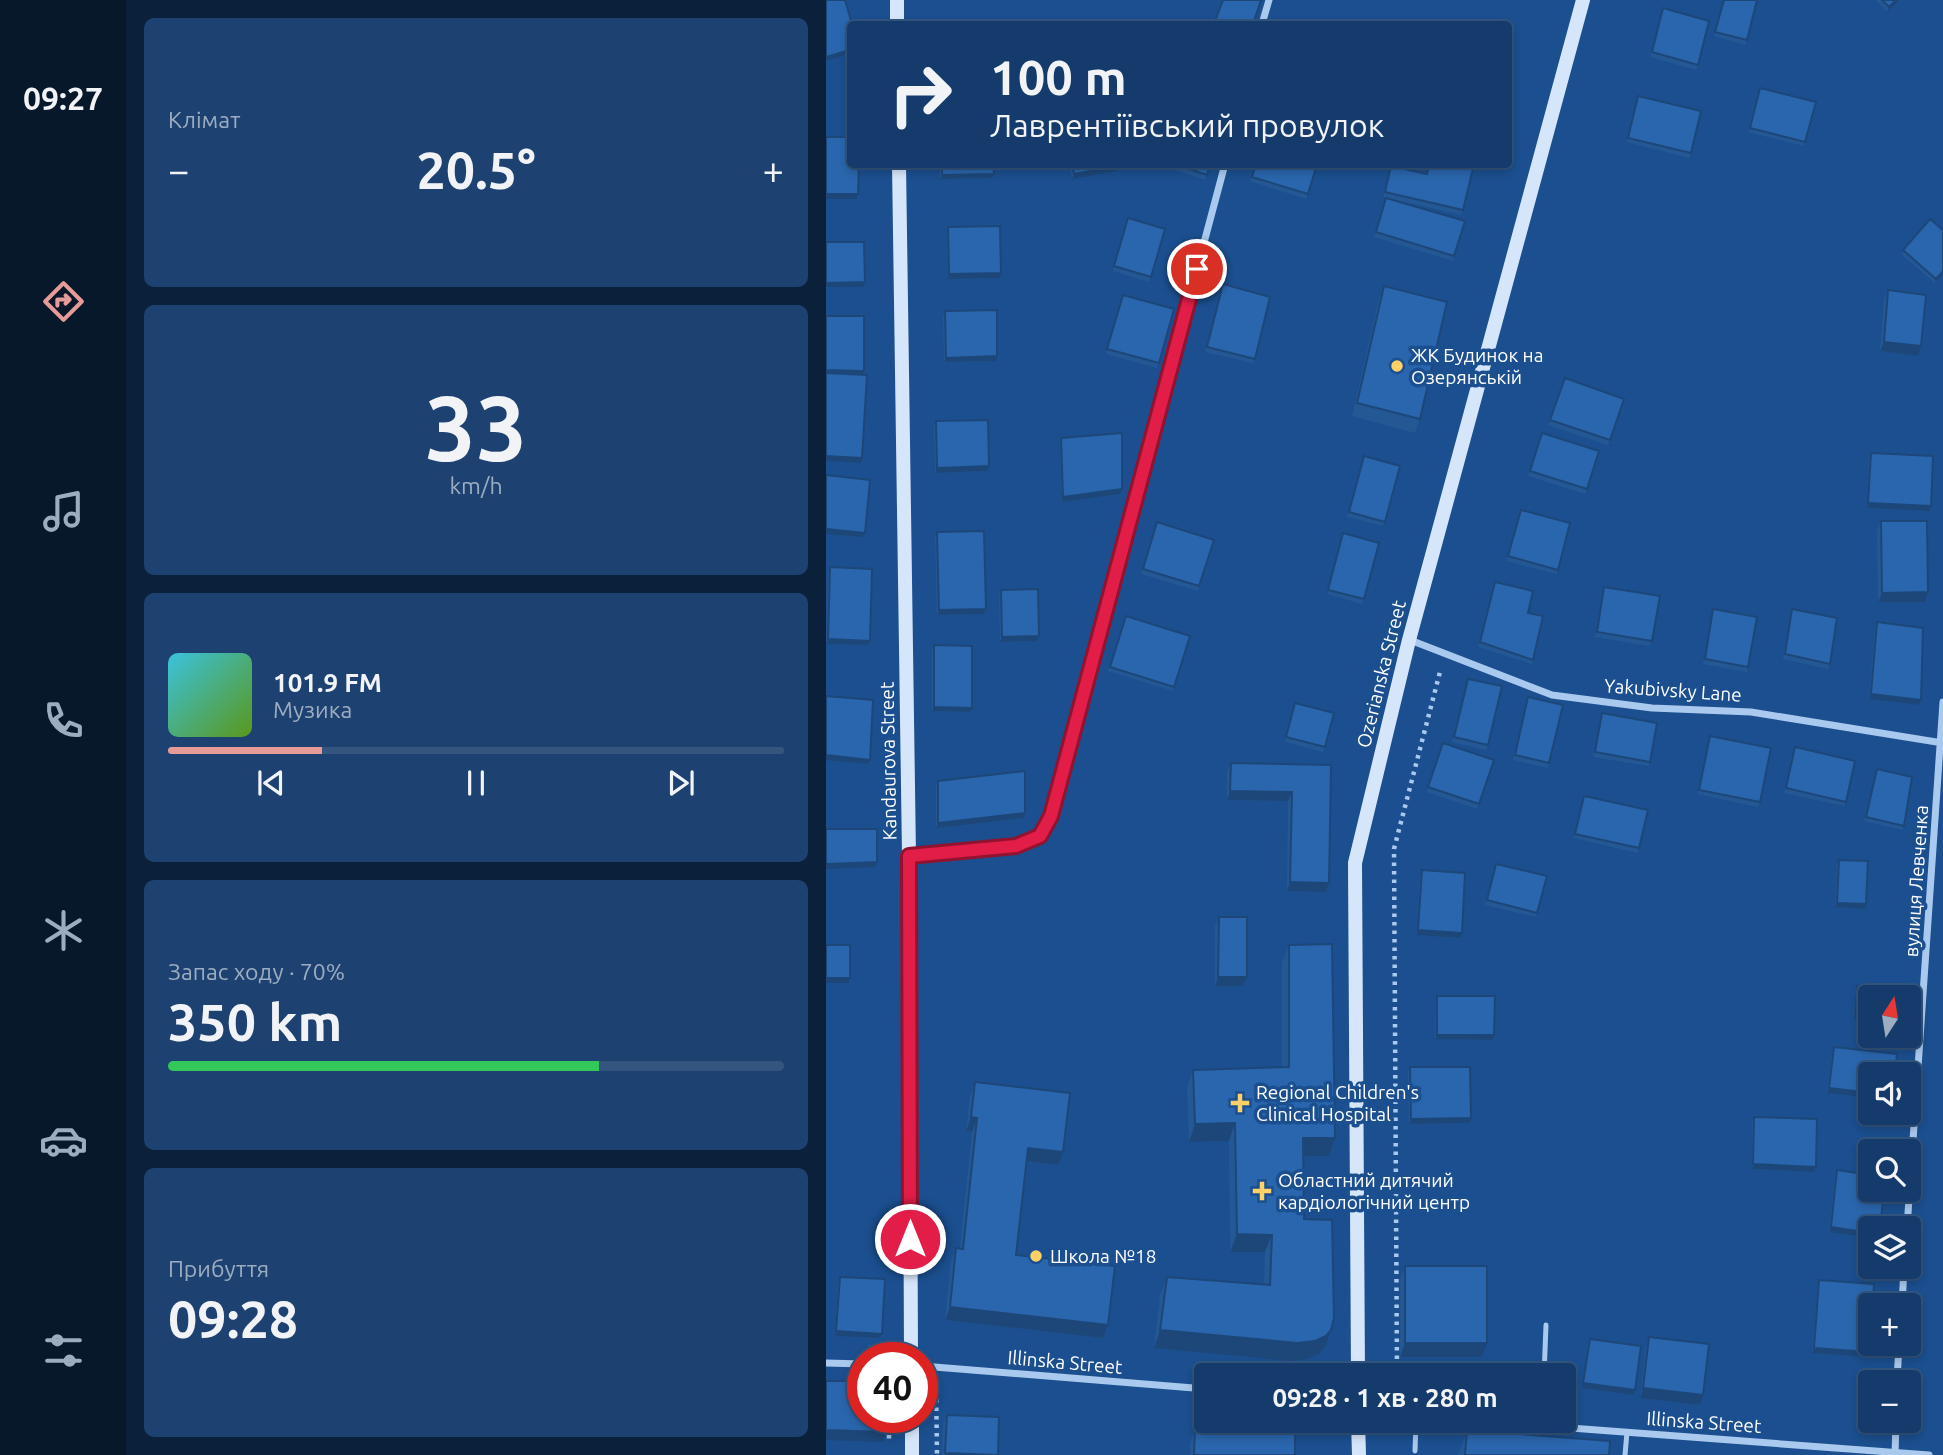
<!DOCTYPE html>
<html lang="uk">
<head>
<meta charset="utf-8">
<style>
	body { margin:0; font-family:Ubuntu,sans-serif; background:#1d4271; color:#f1f3f6; height:100vh; display:flex; flex-direction:column; font-size:26px; white-space:nowrap }
	* { box-sizing:border-box; margin:0 }
	p { font-size:23px; color:#9dadc1 }
	.icon { flex:none; width:38px; height:38px; fill:none; stroke:currentColor; stroke-width:2; stroke-linecap:round; stroke-linejoin:round }
	.map { position:relative; flex:1; overflow:hidden }
	.details { display:flex; flex-direction:column; gap:18px; padding:18px; background:#0b203b; width:700px }
	.details>* { flex:none }
	.guide { position:absolute; left:21px; top:21px; width:665px; height:147px; border-radius:7px; box-shadow:0 4px 10px #0003,0 0 0 2px #33557e; background:#143b6b; color:#f1f3f6; overflow:hidden }
	.needle { width:46px; rotate:12deg }
	.fabs { position:absolute; left:1032px; top:985px; display:grid; gap:14px }
	.fabs a { display:grid; place-items:center; width:63px; height:63px; border-radius:7px; background:#143b6b; box-shadow:0 4px 10px #0003,0 0 0 2px #33557e; font-size:35px }
	.speed { position:absolute; left:21px; top:1342px; display:flex; gap:14px; font-size:35px; font-weight:700; text-align:center }
	.speed>* { display:grid; place-content:center; width:91px; height:91px; border-radius:50%; background:#143b6b; box-shadow:0 4px 10px #0003,0 0 0 2px #33557e; line-height:1 }
	.speed .limit { border:10px solid #d22; background:#fff; color:#111 }
	.pin { position:absolute; display:grid; place-items:center; width:60px; height:60px; color:#fff; margin:-30px; border:4px solid #fff; border-radius:50%; box-shadow:0 2px 7px #0007 }
	.me { position:absolute; width:77px; margin:-38px; rotate:0deg; stroke-linejoin:round; filter:drop-shadow(0 0 5px #0008) }
	.turn { display:flex; align-items:center; gap:24px; height:147px; padding:0 28px; font-size:32px }
	.turn .icon { width:91px; height:91px; stroke-width:2.5 }
	.turn b { display:block; font-size:49px; line-height:60px }
	.big { font-size:52px; font-weight:700; line-height:1.1 }
	.details .tile { flex:1; display:flex; flex-direction:column; justify-content:center; gap:10px; min-width:0; padding:0 24px; border-radius:10px; background:#1d4271 }
	.details .dial { align-items:center; gap:0 }
	.dial b { font-size:91px; line-height:1 }
	.song { display:flex; align-items:center; gap:21px }
	.cover { width:84px; height:84px; border-radius:10px; background:linear-gradient(135deg,hsl(190 70% 55%),hsl(90 70% 35%)) }
	.played { height:7px; border-radius:4px; background:linear-gradient(90deg,#e69b98 25%,#33557e 25%) }
	.keys { display:flex; justify-content:space-around; direction:ltr }
	.heat { display:flex; justify-content:space-between; align-items:center; font-size:38px; direction:ltr }
	.charge { height:10px; border-radius:5px; background:linear-gradient(90deg,#34c759 70%,#33557e 0) }
	.trip { position:absolute; left:368px; top:1363px; width:382px; height:70px; border-radius:7px; background:#143b6b; box-shadow:0 4px 10px #0003,0 0 0 2px #33557e; font-weight:700; line-height:70px; text-align:center }
	main { display:flex; flex:1; min-height:0 }
	.tabs { display:flex; flex-direction:column; width:126px; justify-content:space-around; align-items:center; background:#08182b; color:#9dadc1 }
	.tabs .icon { width:49px; height:49px }
	.tabs .active { color:#e69b98 }
	.tabs b { font-size:32px; color:#f1f3f6 }
	.map>svg:first-child { display:block }
	.lines { fill:none; stroke-linecap:round; stroke-linejoin:round }
	.path { stroke:#a9c9ee; stroke-width:4.5; stroke-dasharray:3.5 5; stroke-linecap:butt }
	.lane { stroke:#a9c9ee; stroke-width:5 }
	.street { stroke:#a9c9ee; stroke-width:7 }
	.secondary { stroke:#d6e6fa; stroke-width:14 }
	.wall { fill:#245895 }
	.shaded-wall { fill:#1d4779 }
	.building { fill:#2a66ad; stroke:#1d4779; stroke-width:2 }
	.route-casing { stroke:#92132f; stroke-width:18 }
	.route { stroke:#e11d48; stroke-width:12 }
	.poi-dot { fill:#ffd166; stroke:#1b4f8f; stroke-width:2.5 }
	.labels { text-anchor:middle; dominant-baseline:central; stroke-width:7; stroke-linejoin:round; paint-order:stroke }
	.poi-label { font-size:19px; fill:#fff; stroke:#1b4f8f; text-anchor:start }
	.street-label { font-size:19px; fill:#fff; stroke:#1b4f8f }
</style>
</head>
<body>
<main>
<nav class="tabs">
<b>09:27</b>
<svg class="icon active" aria-label="directions" viewBox="0 0 24 24"><path d="M12 3l9 9-9 9-9-9zM9 14v-3h6M13 9l2 2-2 2"/></svg>
<svg class="icon" aria-label="music" viewBox="0 0 24 24"><path d="M9 18V5l10-2v13"/><circle cx="6" cy="18" r="3"/><circle cx="16" cy="16" r="3"/></svg>
<svg class="icon" aria-label="phone" viewBox="0 0 24 24"><path d="M5 4h4l2 5-3 2q2 4 5 5l2-3 5 2v4C11 20 4 13 5 4z"/></svg>
<svg class="icon" aria-label="climate" viewBox="0 0 24 24"><path d="M12 3v18M4 7l16 10M4 17L20 7"/></svg>
<svg class="icon" aria-label="car" viewBox="0 0 24 24"><path d="M5 17H2v-5l4-1 3-4h7l3 4 3 1v5h-3M9 17h6M6 11h13"/><circle cx="7" cy="17" r="2"/><circle cx="17" cy="17" r="2"/></svg>
<svg class="icon" aria-label="filters" viewBox="0 0 24 24"><path d="M4 7h16M4 17h16"/><circle cx="9" cy="7" r="2"/><circle cx="15" cy="17" r="2"/></svg>
</nav>
<section class="details">
<div class="tile"><p>Клімат</p>
<div class="heat"><a>−</a><b class="big">20.5°</b><a>+</a></div>
</div>
<div class="tile dial"><b>33</b><p>km/h</p></div>
<div class="tile">
<div class="song"><i class="cover"></i><div><b>101.9 FM</b><p>Музика</p></div></div>
<div class="played"></div>
<div class="keys"><svg class="icon" aria-label="previous" viewBox="0 0 24 24"><path d="M18 5L8 12l10 7zM5 5v14"/></svg><svg class="icon" aria-label="pause" viewBox="0 0 24 24"><path d="M8 5v14M16 5v14"/></svg><svg class="icon" aria-label="next" viewBox="0 0 24 24"><path d="M6 5l10 7-10 7zM19 5v14"/></svg></div>
</div>
<div class="tile"><p>Запас ходу · 70%</p><b class="big">350 km</b><div class="charge"></div></div>
<div class="tile"><p>Прибуття</p><b class="big">09:28</b></div>
</section>
<div class="map">
<svg width="1117" height="1455" viewBox="0 0 1117 1455">
	<rect width="100%" height="100%" fill="#1b4f8f"/>
	<g class="lines">
		<!-- path -->
		<path class="path" d="M43 1348H62
			M61 1358 63 1344
			M378 1370 463 1376
			M571 1376 568 849 615 668
			M110 1382 111 1455
			M63 1418V1441"/>
		<!-- lane -->
		<path class="lane" d="M718 1376 720 1325
			M589 1451 590 1421
			M799 1455 801 1432"/>
		<!-- street -->
		<path class="street" d="M436 24 443 0
			M584 640 726 695 826 708 925 712 1117 743
			M83 856 190 846 214 836 225 816 399 164
			M1081 1228 1117 702
			M1076 1306 1078 1267
			M0 1363 37 1364
			M96 1366 380 1389
			M1071 1382 1073 1344
			M651 1421 1103 1455
			M1069 1455 1070 1421"/>
		<!-- secondary -->
		<path class="secondary" d="M71 0V24
			M73 164 83 856 85 1358
			M532 1376 529 863 583 640 757 0
			M86 1418V1455
			M532 1421 533 1455"/>
	</g>
	<!-- wall -->
	<path class="wall" d="M897 0 921 40 919 45 888 36Z
		M1050 0H1073L1061 12Z
		M835 13 872 65 870 70 824 57Z
		M932 92 979 142 978 146 922 132Z
		M812 96 865 153 863 158 801 142Z
		M114 164H167L166 178 114 179Z
		M243 164H292L291 171 246 179Z
		M332 164H384L379 180Z
		M429 164H491L480 199 424 181Z
		M603 164H648L635 215 557 197 565 166 601 174Z
		M560 198 639 221 627 261 548 237Z
		M302 218 339 229 323 282 287 271Z
		M122 227 175 273 174 278 122 279 121 232Z
		M1117 230V274L1109 283 1076 255 1077 250Z
		M558 286 594 419 589 433 526 416 553 299Z
		M395 289 429 359 427 363 379 352Z
		M1062 290 1092 356 1054 351 1058 299Z
		M297 295 333 363 331 368 280 354Z
		M119 311 170 361 118 362 117 316Z
		M739 378 798 399 782 445 722 425Z
		M110 421 163 466 161 471 109 473 108 426Z
		M716 433 773 451 759 494 702 476Z
		M235 438 294 494 236 502 234 443Z
		M1045 453 1103 511 1041 508 1043 458Z
		M536 460 559 522 557 526 521 517Z
		M693 515 732 570 730 574 680 561Z
		M1055 521 1099 602H1052L1051 531Z
		M331 522 388 540 372 591 315 574Z
		M111 532 160 609 158 614 111 615 109 537Z
		M515 538 538 599 536 604 501 594Z
		M4 567 44 641 42 645 0 644 2 572Z
		M668 586 702 613 707 660 706 664 652 647Z
		M778 587 826 641 824 646 769 637Z
		M175 590 213 636 211 641 174 642 173 595Z
		M887 609 922 667 921 672 877 664Z
		M966 609 1004 664 1002 669 957 659Z
		M300 616 364 636 347 691 282 671Z
		M1051 622 1095 700 1093 705 1043 699 1049 627Z
		M108 645 146 708 144 712 106 711V650Z
		M642 679 662 745 660 750 626 742Z
		M702 697 723 763 722 768 687 760Z
		M467 708 499 747 497 752 459 742Z
		M776 713 824 762 822 766 767 757Z
		M884 736 934 802 932 807 871 794Z
		M617 743 668 760 651 809 601 792Z
		M969 747 1020 802 1018 806 958 793Z
		M405 763 505 765 499 892 461 891 462 801 401 800V772Z
		M1051 769 1078 826 1076 830 1038 821Z
		M112 781 199 813 198 818 110 828V786Z
		M758 796 813 848 811 853 748 838Z
		M1013 860 1040 904 1039 909 1009 907 1011 865Z
		M670 864 711 913 710 917 659 905Z
		M596 870 636 933 634 938 591 935 594 875Z
		M393 917 417 986H389V926Z
		M463 945 509 1138 503 1156H477L478 1219 499 1347 493 1354 482 1359 464 1361 328 1348 334 1295 341 1277 438 1285 439 1252H404L403 1141 363 1142 361 1088 367 1070 456 1068V962Z
		M1031 986 1074 988 1027 1019 1029 990Z
		M611 996 666 1040 609 1039 610 1000Z
		M1008 1047 1045 1074V1098L1001 1093 1006 1052Z
		M584 1067 644 1123 583 1124 582 1072Z
		M149 1082 232 1165 200 1162 190 1255 282 1325 277 1338 119 1320 125 1261 130 1248H134L146 1132 140 1131 144 1096Z
		M928 1117 990 1167 988 1172 926 1169V1121Z
		M1011 1170 1045 1228V1238L1003 1232 1009 1175Z
		M579 1266 656 1357H574V1280Z
		M14 1277 54 1338 9 1336 12 1281Z
		M993 1280 1043 1352 1041 1357 986 1353 992 1284Z
		M823 1337 877 1395 874 1405 814 1398 820 1347Z
		M764 1339 809 1390 807 1395 756 1388 762 1343Z
		M121 1415 172 1455H116L117 1424Z
		M369 1429 469 1455H364V1443Z
		M641 1430 783 1455H632Z"/>
	<!-- shaded-wall -->
	<path class="shaded-wall" d="M1070 0H1073L1061 12 1063 7Z
		M24 50V54L0 61V57Z
		M292 166 291 171 246 179 248 174Z
		M168 174 166 178 114 179 116 175Z
		M0 194H32L30 199H0Z
		M1117 271V274L1109 283 1110 279Z
		M175 273 174 278 122 279 123 274Z
		M39 282 37 287H0V283Z
		M1058 342 1095 346 1092 356 1054 351Z
		M171 356 170 361 118 362 120 358Z
		M0 370 38 371 36 376 0 375Z
		M0 456 36 458 35 463 0 461Z
		M163 466 161 471 109 473 111 468Z
		M296 489 294 494 236 502 237 497Z
		M1042 503 1105 506 1103 511 1041 508Z
		M0 529 39 533 37 537 0 534Z
		M1102 592 1099 602H1052L1056 593Z
		M160 609 158 614 111 615 113 610Z
		M213 636 211 641 174 642 176 637Z
		M2 639 44 641 42 645 0 644Z
		M1045 694 1095 700 1093 705 1043 699Z
		M108 707 146 708 144 712 106 711Z
		M0 755 44 760 42 764 0 760Z
		M404 791 466 792 462 801 401 800Z
		M199 813 198 818 110 828 112 823Z
		M51 862 49 867 0 869V864Z
		M464 882 503 883 499 892 461 891Z
		M1011 903 1040 904 1039 909 1009 907Z
		M592 930 636 933 634 938 591 935Z
		M392 977H421L417 986H389Z
		M0 978H24L22 983H0Z
		M1029 1015 1045 1016V1020L1027 1019Z
		M611 1035H668L666 1040 609 1039Z
		M1003 1088 1045 1093V1098L1001 1093Z
		M145 1117 151 1118 146 1132 140 1131Z
		M645 1118 644 1123 583 1124 585 1119Z
		M409 1123 403 1141 363 1142 369 1124Z
		M477 1138H509L503 1156H471Z
		M202 1148 237 1152 232 1165 197 1161Z
		M927 1164 990 1167 988 1172 926 1169Z
		M1005 1227 1045 1233V1238L1003 1232Z
		M411 1234 446 1235 439 1252H404Z
		M124 1307 282 1325 277 1338 119 1320Z
		M334 1330H505L499 1347 493 1354 482 1359 464 1361 328 1348Z
		M10 1331 56 1334 54 1338 9 1336Z
		M579 1343H661L656 1357H574Z
		M988 1348 1043 1352 1041 1357 986 1353Z
		M757 1383 809 1390 807 1395 756 1388Z
		M817 1388 877 1395 874 1405 814 1398Z
		M0 1430 60 1432 57 1442 0 1440Z
		M119 1453 172 1455H119Z"/>
	<!-- building -->
	<path class="building" d="M0 0H19L26 24H24V50L0 57Z
		M397 0H435L427 24H388Z
		M898 0H931L921 40 889 32Z
		M1056 0H1070L1063 7Z
		M837 8 883 21 872 65 826 52Z
		M934 88 990 102 979 142 924 128Z
		M812 96 875 111 865 153 802 138Z
		M0 137H24V164H33L32 194H0Z
		M116 164H167L168 174 116 175Z
		M246 164H292V166L248 174Z
		M348 164H384L381 175Z
		M430 164H491L482 194 426 177Z
		M603 164H648L637 210 559 192 565 166 601 174Z
		M560 198 639 221 628 256 550 232Z
		M302 218 339 229 325 277 288 266Z
		M1104 219 1117 230V271L1110 279 1077 250Z
		M174 226 175 273 123 274 122 227Z
		M0 242H38L39 282 0 283Z
		M397 284 444 297 429 359 381 347Z
		M558 286 621 302 594 419 531 403Z
		M1062 290 1100 295 1095 346 1058 342Z
		M297 295 348 309 333 363 281 349Z
		M171 310V356L120 358 119 311Z
		M0 316H38V371L0 370Z
		M0 373 41 375 36 458 0 456Z
		M739 378 798 399 784 440 724 420Z
		M162 420 163 466 111 468 110 421Z
		M296 433V489L237 497 235 438Z
		M716 433 773 451 761 489 704 471Z
		M1045 453 1107 456 1105 506 1042 503Z
		M538 456 574 466 559 522 523 512Z
		M0 475 44 480 39 533 0 529Z
		M695 510 744 523 732 570 682 556Z
		M1055 521H1101L1102 592 1056 593Z
		M331 522 388 540 373 586 317 569Z
		M158 531 160 609 113 610 111 532Z
		M517 533 553 543 538 599 502 590Z
		M4 567 46 569 44 641 2 639Z
		M669 582 707 591 702 613 717 616 707 660 654 642Z
		M778 587 834 596 826 641 771 632Z
		M212 589 213 636 176 637 175 590Z
		M887 609 931 617 922 667 879 659Z
		M966 609 1011 618 1004 664 959 654Z
		M300 616 364 636 348 687 284 667Z
		M1051 622 1097 628 1095 700 1045 694Z
		M108 645 146 646V708L108 707Z
		M642 679 676 686 662 745 628 737Z
		M0 696 47 700 44 760 0 755Z
		M702 697 737 705 723 763 689 755Z
		M469 703 508 713 499 747 460 737Z
		M776 713 831 723 824 762 769 752Z
		M884 736 945 748 934 802 873 790Z
		M617 743 668 760 653 804 602 787Z
		M969 747 1029 761 1020 802 960 788Z
		M405 763 505 765 503 883 464 882 466 792 404 791Z
		M1051 769 1086 777 1078 826 1040 817Z
		M199 771V813L112 823V781Z
		M758 796 822 810 813 848 749 834Z
		M0 829H51V862L0 864Z
		M1013 860 1042 861 1040 904 1011 903Z
		M670 864 721 876 711 913 661 900Z
		M596 870 639 873 636 933 592 930Z
		M393 917H421V977H392Z
		M506 944 509 1138H477L478 1219 506 1220 508 1318 505 1330 500 1336 489 1341 471 1343 334 1330 341 1277 444 1285 446 1235 411 1234 409 1123 369 1124 367 1070 463 1067V945Z
		M0 945H24V978H0Z
		M1031 986 1074 988V998H1045V1016L1029 1015Z
		M611 996H669L668 1035H611Z
		M1008 1047 1071 1054 1069 1074H1045V1093L1003 1088Z
		M584 1067H644L645 1118 585 1119Z
		M149 1082 244 1093 237 1152 202 1148 190 1255 289 1266 282 1325 124 1307 130 1248 137 1249 151 1118 145 1117Z
		M928 1117 991 1119 990 1167 927 1164Z
		M1011 1170 1045 1175V1190H1058L1054 1228H1045V1233L1005 1227Z
		M579 1266H661V1343H579Z
		M14 1277 59 1279 56 1334 10 1331Z
		M993 1280 1048 1284 1047 1306H1045L1043 1352 988 1348Z
		M823 1337 883 1344 877 1395 817 1388Z
		M764 1339 815 1346 809 1390 757 1383Z
		M0 1381H37V1418H60V1432L0 1430Z
		M121 1415 173 1417 172 1455 119 1453Z
		M369 1429H469V1455H368Z
		M641 1430 784 1441 783 1455H639Z"/>
	<g class="lines">
		<defs>
			<path id="route" d="M84 1239 83 856 190 846 214 836 225 816 371 269"/>
		</defs>
		<!-- route casing -->
		<use href="#route" class="route-casing"/>
		<!-- route -->
		<use href="#route" class="route"/>
	</g>
	<!-- markers -->
	<g class="poi-dot">
		<circle cx="571" cy="366" r="7"/>
		<path d="M410.5 1092.5h7v7h7v7h-7v7h-7v-7h-7v-7h7z"/>
		<path d="M432.5 1180.5h7v7h7v7h-7v7h-7v-7h-7v-7h7z"/>
		<circle cx="210" cy="1256" r="7"/>
	</g>
	<g class="labels">
		<!-- poi labels -->
		<g class="poi-label">
			<text x="585" y="355">ЖК Будинок на<tspan x="585" dy="22">Озерянській</tspan></text>
			<text x="430" y="1092">Regional Children's<tspan x="430" dy="22">Clinical Hospital</tspan></text>
			<text x="452" y="1180">Областний дитячий<tspan x="452" dy="22">кардіологічний центр</tspan></text>
			<text x="224" y="1256">Школа №18</text>
		</g>
		<!-- street labels -->
		<g class="street-label">
			<text transform="translate(555 674) rotate(-76)">Ozerianska Street</text>
			<text transform="translate(847 690) rotate(4)">Yakubivsky Lane</text>
			<text transform="translate(62 761) rotate(-91)">Kandaurova Street</text>
			<text transform="translate(1090 881) rotate(-86)">вулиця Левченка</text>
			<text transform="translate(239 1362) rotate(5)">Illinska Street</text>
			<text transform="translate(878 1422) rotate(4)">Illinska Street</text>
		</g>
	</g>
</svg>
<div class="fabs">
<a><svg class="needle" viewBox="-14 -14 28 28"><path d="M0-13l5 13h-10z" fill="#e53935"/><path d="M0 13l5-13h-10z" fill="#9dadc1"/></svg></a>
<a><svg class="icon" aria-label="sound" viewBox="0 0 24 24"><path d="M4 9h4l5-4v14l-5-4H4zM17 9q2 3 0 6"/></svg></a>
<a><svg class="icon" aria-label="search" viewBox="0 0 24 24"><circle cx="10" cy="10" r="6"/><path d="M15 15l6 6"/></svg></a>
<a><svg class="icon" aria-label="layers" viewBox="0 0 24 24"><path d="M12 4l9 5-9 5-9-5zM3 14l9 5 9-5"/></svg></a>
<a>+</a>
<a>−</a>
</div>
<div class="speed"><div class="limit">40</div></div>
<div class="pin" style="left:371px;top:269px;background:#d93025"><svg class="icon" aria-label="arrive" viewBox="0 0 24 24"><path d="M6 21V4h12l-3 4 3 4H6"/></svg></div>
<svg class="me" style="left:84px;top:1239px" viewBox="-20 -20 40 40"><circle r="17" fill="#e11d48" stroke="#fff" stroke-width="3"/><path d="M0-11L8 9 0 5-8 9z" fill="#fff"/></svg>
<div class="trip">09:28 · 1 хв · 280 m</div>
<div class="guide">
<div class="turn"><svg class="icon" aria-label="right" viewBox="0 0 24 24"><path d="M7 20v-9h11M14 6l5 5-5 5"/></svg><div><b>100 m</b>Лаврентіївський провулок</div></div>
</div>
</div>
</main>
</body>
</html>
